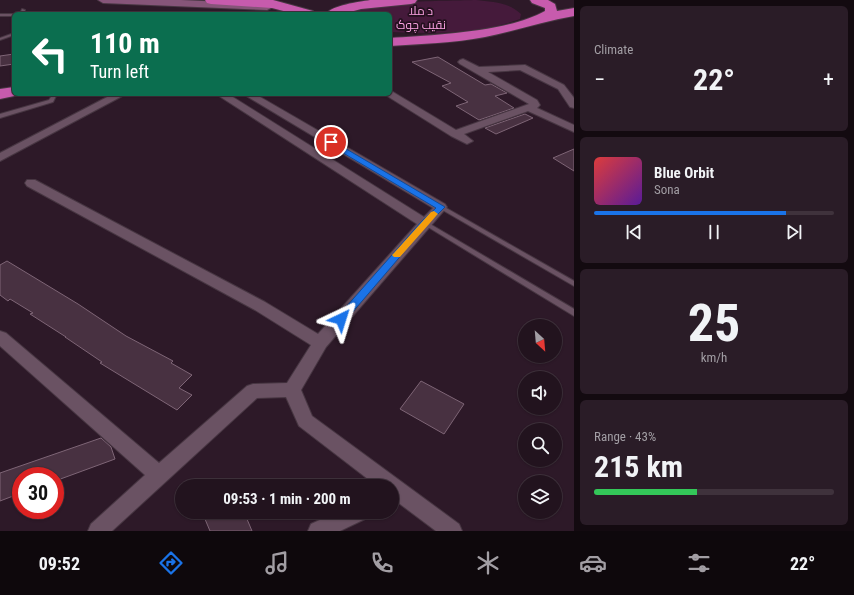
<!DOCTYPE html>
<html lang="en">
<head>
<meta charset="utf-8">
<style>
	body { margin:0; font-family:"Roboto Condensed",Cairo,sans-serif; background:#2a1c27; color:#f1f3f6; height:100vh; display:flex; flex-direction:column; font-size:15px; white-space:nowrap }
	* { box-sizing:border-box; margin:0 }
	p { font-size:13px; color:#a29ea4 }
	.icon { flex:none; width:22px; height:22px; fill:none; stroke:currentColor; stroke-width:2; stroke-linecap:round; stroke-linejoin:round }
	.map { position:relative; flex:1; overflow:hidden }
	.sheet { display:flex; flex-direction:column; gap:6px; padding:6px; background:#130a10; width:280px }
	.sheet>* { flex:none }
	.guide { position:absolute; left:12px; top:12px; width:380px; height:84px; border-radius:6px; box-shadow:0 1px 3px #0004,0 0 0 1px #3f323c; background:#0b6e4f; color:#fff; overflow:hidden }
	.needle { width:26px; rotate:154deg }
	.controls { position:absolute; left:518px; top:319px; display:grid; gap:8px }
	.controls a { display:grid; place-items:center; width:44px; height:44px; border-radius:50%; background:#22131e; box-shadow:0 1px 3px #0004,0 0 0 1px #3f323c; font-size:20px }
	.speed { position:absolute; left:12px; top:467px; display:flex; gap:8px; font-size:20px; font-weight:700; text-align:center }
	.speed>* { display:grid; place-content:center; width:52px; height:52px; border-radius:50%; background:#22131e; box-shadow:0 1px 3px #0004,0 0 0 1px #3f323c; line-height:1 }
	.speed .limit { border:6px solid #d22; background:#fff; color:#111 }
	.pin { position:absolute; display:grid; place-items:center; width:34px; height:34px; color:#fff; margin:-17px; border:2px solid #fff; border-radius:50%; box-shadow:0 1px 4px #0007 }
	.me { position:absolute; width:44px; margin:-22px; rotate:41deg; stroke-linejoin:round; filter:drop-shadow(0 0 3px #0008) }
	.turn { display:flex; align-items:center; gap:14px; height:84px; padding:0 12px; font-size:18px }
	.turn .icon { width:52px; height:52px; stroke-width:2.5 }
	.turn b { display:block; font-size:28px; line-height:34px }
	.big { font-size:30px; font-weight:700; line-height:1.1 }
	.sheet .card { flex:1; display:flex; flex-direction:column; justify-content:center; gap:6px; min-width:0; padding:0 14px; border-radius:6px; background:#2a1c27 }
	.sheet .dial { align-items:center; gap:0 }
	.dial b { font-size:52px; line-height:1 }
	.song { display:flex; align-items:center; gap:12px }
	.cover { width:48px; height:48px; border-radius:6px; background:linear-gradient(135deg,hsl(0 70% 55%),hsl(270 70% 35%)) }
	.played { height:4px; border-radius:2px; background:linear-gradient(90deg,#1a73e8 80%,#3f323c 80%) }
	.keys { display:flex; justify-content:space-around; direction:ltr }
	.heat { display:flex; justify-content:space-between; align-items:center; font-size:22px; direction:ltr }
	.charge { height:6px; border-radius:3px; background:linear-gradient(90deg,#34c759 43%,#3f323c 0) }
	.trip { position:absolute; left:175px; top:479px; width:224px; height:40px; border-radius:20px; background:#22131e; box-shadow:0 1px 3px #0004,0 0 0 1px #3f323c; font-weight:700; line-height:40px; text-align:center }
	.tabs { display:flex; height:64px; justify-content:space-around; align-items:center; background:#0e080c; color:#a29ea4 }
	.tabs .icon { width:28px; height:28px }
	.tabs .on { color:#1a73e8 }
	.tabs b { font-size:18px; color:#f1f3f6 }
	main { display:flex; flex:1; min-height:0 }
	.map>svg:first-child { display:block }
	.green { fill:#451a3b }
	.building { fill:#483141; stroke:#7e6576 }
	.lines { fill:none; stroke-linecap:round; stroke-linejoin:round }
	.lane-casing { stroke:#473642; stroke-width:2 }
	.street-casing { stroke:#473642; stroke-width:2 }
	.secondary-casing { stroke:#473642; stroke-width:2 }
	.highway-casing { stroke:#473642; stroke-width:2 }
	.lane { fill:#6a5263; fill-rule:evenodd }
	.street { fill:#6a5263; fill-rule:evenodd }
	.secondary { fill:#865579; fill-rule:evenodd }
	.highway { fill:#c75bad; fill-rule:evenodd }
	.route { fill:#1a73e8; stroke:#114b97 }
	.slow { fill:#f59e0b }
	.labels { text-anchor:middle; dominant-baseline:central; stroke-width:3.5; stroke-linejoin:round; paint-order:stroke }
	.far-park-label { font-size:12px; fill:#fba2e2; stroke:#23101e }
</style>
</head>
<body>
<main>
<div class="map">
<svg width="574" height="531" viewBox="0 0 574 531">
	<rect width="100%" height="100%" fill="#2d1928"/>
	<!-- green -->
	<path class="green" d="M476 0C492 2 509 2 521 14L520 19C480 34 432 34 390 32V14H351C371 0 450 1 476 0Z"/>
	<!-- building -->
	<path class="building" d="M14 54V64L0 66V56Z
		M438 57 485 85 491 84 507 93 495 96 514 108 479 120 456 106 468 102 442 86 451 83 412 62Z
		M525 114 533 118 496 134 485 128Z
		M574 149V171L553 158Z
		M7 261 78 304 126 336 173 361 171 363 192 375 179 388 192 395 177 410 100 363 102 362 65 337H66L30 314 33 313 10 299 8 301 0 295V265Z
		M421 381 464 404 444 434 400 409Z
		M101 438 111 447 115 459 55 481V476H21V493L0 501V473Z
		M202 512H244L252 531H210Z"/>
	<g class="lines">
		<defs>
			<path id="lane" d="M22 9 25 10 24 14H20Z
				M0 14H15L14 16H0Z
				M14 33V35L0 40V38Z
				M53 94H57L53 102 0 118V114L49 100Z
				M441 205 574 281V286L439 208 438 207Z
				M425 221 574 309V316L423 224 422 223Z"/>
			<path id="street" d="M463 59 479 67 525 65 564 85 574 98V108L570 107 558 89 520 70 488 72 537 100 540 105 537 108 574 125V132L528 111 464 134 473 141 467 144 451 136 384 94H390V91L393 92 456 130 529 104 460 64 458 62 460 60Z
				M113 94H126L0 161V153Z
				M216 94H228L424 217 433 208 243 94H255L445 204 447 207 326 347 301 390 312 416 459 524 462 531H436L392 498V486H377L299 426 286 397 257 398 112 531H88L91 524 145 475 0 346V331L6 333 159 463 247 386 253 384 287 383 311 345 255 310 27 186 25 183 27 180H35L265 302 318 334 417 224Z
				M337 512H368L365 519 340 531H308L311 524Z"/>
			<path id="secondary" d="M98 0H181L267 4 273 7 267 10 103 3Z"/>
			<path id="highway" d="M205 0H273L313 11 315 14H295L272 8 211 4 207 3Z
				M370 0H417L415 3 411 4 361 9 343 14H326C332 5 359 2 370 0Z
				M530 0H548L555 4 557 11 574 8V16C544 21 515 31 485 37 454 43 421 44 390 46V38C433 35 508 32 545 11V8L532 3Z
				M14 87V94H20L19 95 0 99V89Z"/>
		</defs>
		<!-- lane casing -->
		<use href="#lane" class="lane-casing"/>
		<!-- street casing -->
		<use href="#street" class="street-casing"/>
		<!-- secondary casing -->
		<use href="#secondary" class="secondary-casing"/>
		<!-- highway casing -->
		<use href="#highway" class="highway-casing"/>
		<!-- lane -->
		<use href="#lane" class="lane"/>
		<!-- street -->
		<use href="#street" class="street"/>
		<!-- secondary -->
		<use href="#secondary" class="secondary"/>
		<!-- highway -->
		<use href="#highway" class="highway"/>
	</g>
	<!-- route -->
	<path class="route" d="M331 140 445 207 428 224 345 321H338L336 319 338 316 422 221 436 208 328 144 327 142Z"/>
	<!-- slow -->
	<path class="slow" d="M434 211 438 214 437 215 400 257H394L392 255 394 253 431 212Z"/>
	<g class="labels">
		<!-- far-park labels -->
		<g class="far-park-label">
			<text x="421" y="11">د ملا<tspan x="421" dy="14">نقيب چوک</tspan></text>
		</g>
	</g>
</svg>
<div class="controls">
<a><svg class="needle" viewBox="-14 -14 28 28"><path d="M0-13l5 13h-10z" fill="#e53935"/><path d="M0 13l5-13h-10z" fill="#a29ea4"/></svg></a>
<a><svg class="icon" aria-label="sound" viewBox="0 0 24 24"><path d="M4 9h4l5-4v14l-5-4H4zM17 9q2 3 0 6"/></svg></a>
<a><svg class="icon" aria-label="search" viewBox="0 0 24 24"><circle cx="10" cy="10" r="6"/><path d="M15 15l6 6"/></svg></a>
<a><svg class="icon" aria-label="layers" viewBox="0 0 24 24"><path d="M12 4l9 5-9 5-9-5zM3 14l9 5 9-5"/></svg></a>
</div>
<div class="speed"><div class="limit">30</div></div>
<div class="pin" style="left:331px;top:142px;background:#d93025"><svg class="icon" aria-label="arrive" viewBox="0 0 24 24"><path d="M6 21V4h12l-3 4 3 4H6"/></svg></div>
<svg class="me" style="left:341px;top:319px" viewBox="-20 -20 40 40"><path d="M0-17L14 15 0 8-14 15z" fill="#1a73e8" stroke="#fff" stroke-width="4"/></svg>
<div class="trip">09:53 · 1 min · 200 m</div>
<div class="guide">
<div class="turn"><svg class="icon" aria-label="left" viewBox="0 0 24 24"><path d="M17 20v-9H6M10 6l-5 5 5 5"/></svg><div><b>110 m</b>Turn left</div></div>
</div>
</div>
<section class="sheet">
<div class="card"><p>Climate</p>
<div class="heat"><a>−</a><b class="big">22°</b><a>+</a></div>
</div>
<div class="card">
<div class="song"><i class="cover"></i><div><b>Blue Orbit</b><p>Sona</p></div></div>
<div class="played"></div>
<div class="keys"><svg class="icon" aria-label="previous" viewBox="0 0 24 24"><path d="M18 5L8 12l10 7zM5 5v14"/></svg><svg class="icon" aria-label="pause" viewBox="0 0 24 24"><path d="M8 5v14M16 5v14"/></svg><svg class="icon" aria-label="next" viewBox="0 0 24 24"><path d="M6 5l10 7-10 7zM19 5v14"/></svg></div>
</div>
<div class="card dial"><b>25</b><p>km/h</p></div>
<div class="card"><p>Range · 43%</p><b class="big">215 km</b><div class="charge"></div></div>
</section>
</main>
<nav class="tabs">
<b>09:52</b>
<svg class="icon on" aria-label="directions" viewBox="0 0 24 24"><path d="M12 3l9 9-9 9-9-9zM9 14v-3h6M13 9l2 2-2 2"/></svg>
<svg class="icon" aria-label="music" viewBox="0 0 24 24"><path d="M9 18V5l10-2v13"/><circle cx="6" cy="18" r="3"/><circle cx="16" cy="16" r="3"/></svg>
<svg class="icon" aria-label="phone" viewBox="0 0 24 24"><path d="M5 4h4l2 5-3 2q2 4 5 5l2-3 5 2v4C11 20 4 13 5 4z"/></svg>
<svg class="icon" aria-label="climate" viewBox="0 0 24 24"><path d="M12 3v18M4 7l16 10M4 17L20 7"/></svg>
<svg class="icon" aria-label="car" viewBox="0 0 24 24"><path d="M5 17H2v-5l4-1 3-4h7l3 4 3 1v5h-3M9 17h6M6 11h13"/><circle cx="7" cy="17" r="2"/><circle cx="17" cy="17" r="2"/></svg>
<svg class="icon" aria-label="filters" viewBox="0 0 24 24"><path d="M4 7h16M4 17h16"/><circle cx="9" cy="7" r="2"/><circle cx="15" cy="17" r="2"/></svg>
<b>22°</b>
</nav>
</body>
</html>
